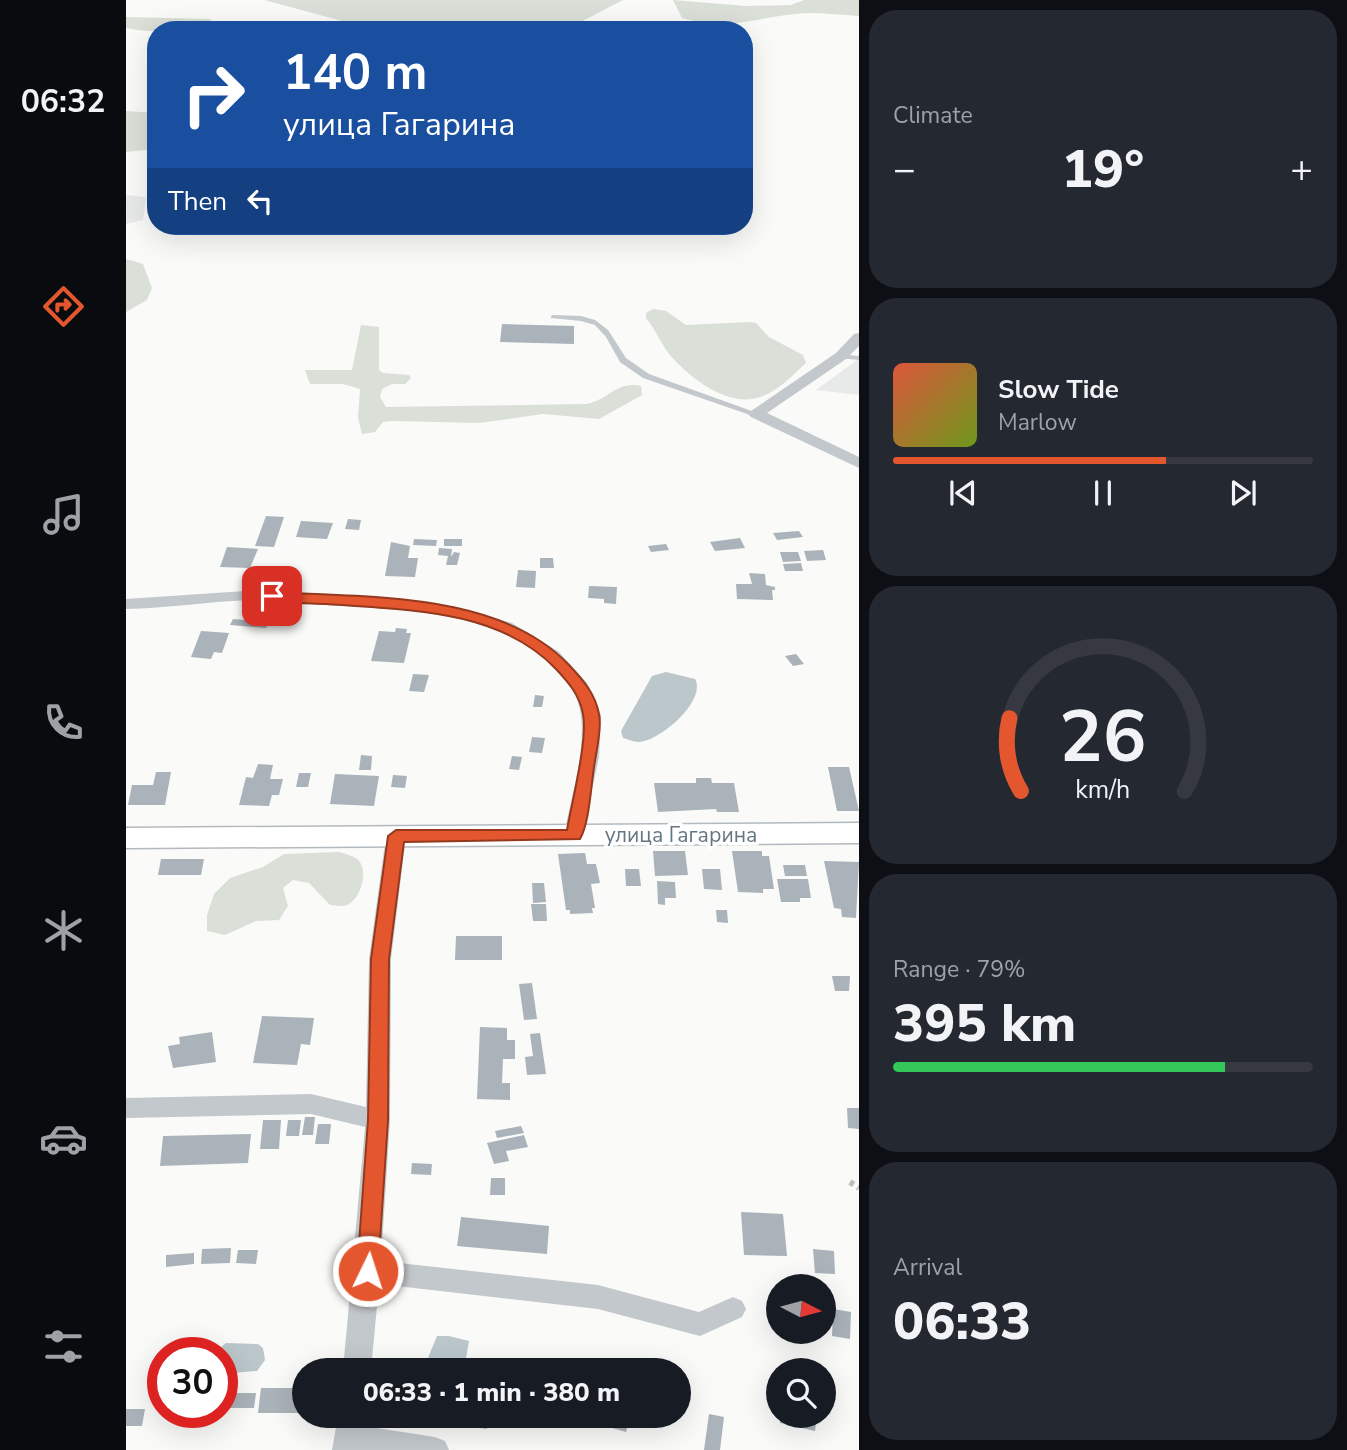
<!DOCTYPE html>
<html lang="en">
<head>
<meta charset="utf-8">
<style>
	body { margin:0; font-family:"Nunito Sans",sans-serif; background:#242831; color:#f1f3f6; height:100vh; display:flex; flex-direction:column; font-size:26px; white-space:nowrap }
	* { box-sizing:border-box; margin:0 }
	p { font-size:23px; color:#9ea1a6 }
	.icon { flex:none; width:38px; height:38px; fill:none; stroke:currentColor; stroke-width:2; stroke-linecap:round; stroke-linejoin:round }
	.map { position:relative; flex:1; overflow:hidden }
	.details { display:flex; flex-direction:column; gap:10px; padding:10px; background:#0d0f14; width:488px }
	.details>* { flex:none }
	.guide { position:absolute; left:21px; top:21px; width:606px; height:214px; border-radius:28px; box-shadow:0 7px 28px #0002; background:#1a4fa0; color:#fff; overflow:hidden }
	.needle { width:46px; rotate:96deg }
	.tools { position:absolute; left:640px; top:1274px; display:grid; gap:14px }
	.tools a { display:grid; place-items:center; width:70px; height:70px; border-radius:50%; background:#171b24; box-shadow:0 7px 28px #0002; font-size:35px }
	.speed { position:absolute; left:21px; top:1337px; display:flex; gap:14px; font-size:35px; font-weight:700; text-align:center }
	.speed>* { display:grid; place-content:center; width:91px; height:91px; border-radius:50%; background:#171b24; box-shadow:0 7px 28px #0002; line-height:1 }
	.speed .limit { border:10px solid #d22; background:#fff; color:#111 }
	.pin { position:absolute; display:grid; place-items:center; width:60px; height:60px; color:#fff; margin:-30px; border-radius:14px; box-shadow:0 4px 10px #0006 }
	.me { position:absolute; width:77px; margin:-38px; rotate:4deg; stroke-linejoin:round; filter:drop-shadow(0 0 5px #0008) }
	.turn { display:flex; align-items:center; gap:24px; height:147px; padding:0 21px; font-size:32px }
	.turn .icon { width:91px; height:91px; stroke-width:2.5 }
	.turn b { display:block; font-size:49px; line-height:60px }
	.then { display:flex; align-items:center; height:66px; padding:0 21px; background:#0003; gap:14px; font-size:26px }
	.big { font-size:52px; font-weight:800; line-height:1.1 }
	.details .widget { flex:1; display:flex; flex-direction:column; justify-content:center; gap:10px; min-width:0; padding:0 24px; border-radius:28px; background:#242831 }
	.details .dial { align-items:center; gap:0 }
	.dial svg { height:182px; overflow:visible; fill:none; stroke:#363941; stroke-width:7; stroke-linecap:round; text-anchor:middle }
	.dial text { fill:#f1f3f6; stroke:none }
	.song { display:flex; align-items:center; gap:21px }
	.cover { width:84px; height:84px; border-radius:10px; background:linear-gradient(135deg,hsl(10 70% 55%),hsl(80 70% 35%)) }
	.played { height:7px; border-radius:4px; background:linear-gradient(90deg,#e4572e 65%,#363941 65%) }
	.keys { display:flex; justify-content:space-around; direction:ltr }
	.heat { display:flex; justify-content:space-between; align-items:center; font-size:38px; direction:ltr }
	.charge { height:10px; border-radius:5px; background:linear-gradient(90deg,#34c759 79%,#363941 0) }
	.trip { position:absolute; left:166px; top:1358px; width:399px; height:70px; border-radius:35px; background:#171b24; box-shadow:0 7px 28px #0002; font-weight:800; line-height:70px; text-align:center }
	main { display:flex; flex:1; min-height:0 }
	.dock { display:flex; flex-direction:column; width:126px; justify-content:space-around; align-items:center; background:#090b0e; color:#9ea1a6 }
	.dock .icon { width:49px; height:49px }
	.dock .current { color:#e4572e }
	.dock b { font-size:32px; color:#f1f3f6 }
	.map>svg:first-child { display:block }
	.built { fill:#e8e9e9 }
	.green { fill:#dadfd7 }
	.water { fill:#bbc7cb }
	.building { fill:#aab3b9 }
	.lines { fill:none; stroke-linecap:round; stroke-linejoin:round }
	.secondary-casing { stroke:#b3babf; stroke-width:3 }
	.path { stroke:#bbbfc2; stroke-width:6; stroke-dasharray:4.5 4.5; stroke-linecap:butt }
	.lane { fill:#c3c8cc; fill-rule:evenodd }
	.street { fill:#c3c8cc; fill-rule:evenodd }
	.secondary { fill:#fff; fill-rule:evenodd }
	.route { fill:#e4572e; stroke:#94391e; stroke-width:2 }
	.labels { text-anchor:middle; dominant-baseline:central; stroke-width:7; stroke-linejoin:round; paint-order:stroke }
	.street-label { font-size:21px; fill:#657683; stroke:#fff }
</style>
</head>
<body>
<main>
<nav class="dock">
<b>06:32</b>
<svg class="icon current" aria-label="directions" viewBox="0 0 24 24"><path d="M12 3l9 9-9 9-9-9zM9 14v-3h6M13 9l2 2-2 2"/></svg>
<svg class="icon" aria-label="music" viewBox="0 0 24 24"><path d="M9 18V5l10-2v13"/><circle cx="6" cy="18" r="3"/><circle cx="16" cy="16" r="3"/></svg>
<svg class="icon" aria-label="phone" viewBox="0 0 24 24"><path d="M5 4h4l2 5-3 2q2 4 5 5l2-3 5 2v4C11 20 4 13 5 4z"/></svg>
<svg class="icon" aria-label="climate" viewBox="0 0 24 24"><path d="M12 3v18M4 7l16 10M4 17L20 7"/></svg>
<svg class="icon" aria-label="car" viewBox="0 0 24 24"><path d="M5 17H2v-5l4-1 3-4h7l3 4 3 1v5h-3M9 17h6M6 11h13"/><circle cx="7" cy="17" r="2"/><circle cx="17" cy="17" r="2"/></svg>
<svg class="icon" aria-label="filters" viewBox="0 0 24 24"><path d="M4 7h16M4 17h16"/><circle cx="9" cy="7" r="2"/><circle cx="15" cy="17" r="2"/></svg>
</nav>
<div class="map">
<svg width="733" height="1450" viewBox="0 0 733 1450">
	<rect width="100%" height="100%" fill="#fafaf8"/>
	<!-- built -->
	<path class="built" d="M0 195 20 197 17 220 0 224Z
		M733 358V395L690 390 731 360Z"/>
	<!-- green -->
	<path class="green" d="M138 0H497L443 28 431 30H213L220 22Z
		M547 0 620 6 665 5 678 0H733V16C716 15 699 13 683 13 634 15 609 32 556 18Z
		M0 17 84 19 89 24C61 31 28 34 0 28Z
		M0 111 30 113V149L0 152Z
		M0 259 17 264 26 288 21 300 0 312Z
		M527 309 540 311 560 325 623 322 630 323 643 337 677 355 680 363C668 374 653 390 637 396 604 410 564 378 544 355 535 344 530 330 520 318V313Z
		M235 325 253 327V370L257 373 283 375 285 378 279 384H266L256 389 254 397 260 407 460 404C481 401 491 380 515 386L516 395 473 419 417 414 353 423 266 421 257 422 249 432 236 434 232 418 234 389 217 384H184L179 370H226Z
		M213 852C220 854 229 856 233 861 243 872 234 900 221 905 216 907 210 905 204 905L183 883 167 880 157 888 162 906 153 920 130 921 99 935 81 931V915L88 894 104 878 137 867 158 854Z"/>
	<!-- water -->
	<path class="water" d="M540 672 569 679C581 701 534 741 513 742 508 742 501 739 497 738L495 731 526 676Z
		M311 1336H323L343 1341 338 1370H297Z
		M100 1343 132 1344 137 1348 139 1360 131 1371 106 1373 96 1368V1353H94L95 1347Z"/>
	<!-- building -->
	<path class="building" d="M376 324 448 326V344L374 342Z
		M140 516 158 517 148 547 129 546Z
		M222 519 235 520 233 530 219 529Z
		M175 521 207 523 201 539 170 537Z
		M673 531 677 537 651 540 647 533Z
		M614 538 619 548 589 551 584 542Z
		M288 539 311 540 310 546 287 545Z
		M318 539H336V546H318Z
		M265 542 284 546 282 558H292L289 577 259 576Z
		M540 544 543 550 525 552 522 546Z
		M101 547 132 549 124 568 94 567Z
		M313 548 326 549 325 557 328 552 334 553 331 565H320L322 556 312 555Z
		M697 550 700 560 681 561 678 551Z
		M654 552H672L675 561 657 562Z
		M414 558H427L428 568H414Z
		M675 563 677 571H659L657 564Z
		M392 570 410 571 409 588 390 587Z
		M623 573 639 574 640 585 649 587V590H646L647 600 611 599 610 584H626Z
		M463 586 491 587 490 604 478 603V599L462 598Z
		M107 619 143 622 140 628 104 625Z
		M270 628 281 629 280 633H285L278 663 245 661 253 631 269 632Z
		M75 631 103 633 96 653 88 652 85 659 65 657Z
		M670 654 678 664 667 666 659 656Z
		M287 674 303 675 298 692 283 691Z
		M409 695 418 696 416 707H407Z
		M406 737 419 738 416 753 403 752Z
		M235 755 246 756 245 770H233Z
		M386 756 396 757 393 770 383 769Z
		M132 764 147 765 144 779H157L153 795H146L143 806 113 805 120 777 127 778Z
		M702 767H723L733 811H711Z
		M30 772H45L39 805H2L6 785H27Z
		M173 773H185L182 787H170Z
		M209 774 253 776 248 806 204 804Z
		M267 775 281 776 279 788 265 787Z
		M570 778H585L586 783H608L613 812H591L590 809 532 812 528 783H570Z
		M527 851H559L562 875 529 876Z
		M606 851H636V856H643L648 889H637V893L612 892Z
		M459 853 461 864H470L474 883 465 884 469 908H466L467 913 444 914V910H440L432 854Z
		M35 859H78L75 875H32Z
		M698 861 733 862 730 918 716 917 715 909 708 908Z
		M657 865H679L681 876H659Z
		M499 869H513L515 886H500Z
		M576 869H594L596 890 578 889Z
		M651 879H682L685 898H674V902H655Z
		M531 881 549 882 550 898H539V905L532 904Z
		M406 883H418L420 902 407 903Z
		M405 904H420L421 921H407Z
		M590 910H601L602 923 591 922Z
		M330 936H376V960H329Z
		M706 976H724L723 991H709Z
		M406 983 411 1019 398 1020 393 984Z
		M136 1016 188 1018 184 1045 175 1044 171 1065 127 1063Z
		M354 1027 381 1028V1040H389V1059H377L376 1083H384V1100L351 1099Z
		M86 1032 90 1062 47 1068 42 1046 54 1044 53 1037Z
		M414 1033 420 1074 401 1075 399 1057 407 1056 404 1034Z
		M721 1108H733V1129L722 1128Z
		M179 1117H189L187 1135H176Z
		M137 1120H155L153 1149H134Z
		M162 1120H175L173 1136H160Z
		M192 1124H205L203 1144H189Z
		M395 1126 398 1133 371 1138 369 1131Z
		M125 1134 122 1163 34 1166 37 1136Z
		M398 1135 402 1147 380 1151 383 1161 368 1164 361 1143Z
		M286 1163 306 1164 305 1175 285 1174Z
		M365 1178H379V1195H364Z
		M615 1212 657 1214 661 1256 618 1255Z
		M335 1217 423 1226 421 1254 331 1246Z
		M105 1248 104 1263 75 1264 76 1249Z
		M687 1249 708 1251 709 1274 689 1273Z
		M112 1250H132L130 1264 110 1263Z
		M68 1253V1264L40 1267V1255Z
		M707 1309 725 1312 724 1339 706 1336Z
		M40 1346 66 1347 65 1353H39Z
		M135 1388H178V1413H132Z
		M101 1393H130L128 1408H100Z
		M0 1409H19L16 1426H0Z
		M583 1414 598 1417 594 1450H578Z
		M335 1416H363L361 1429 333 1425Z
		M464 1416H504L500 1432 462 1421Z
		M654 1416H691L689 1431 654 1423Z"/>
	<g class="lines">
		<defs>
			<path id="secondary" d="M733 823V843L0 848V828Z"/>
		</defs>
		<!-- secondary casing -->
		<use href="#secondary" class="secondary-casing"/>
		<!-- path -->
		<path class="path" d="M724 1182 733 1188"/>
		<!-- lane -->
		<path class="lane" d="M427 315 455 316 469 320 482 330 500 358 523 374 634 414 630 416H627L517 378 494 362 480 337 469 325 455 321 425 318V316Z
			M712 354 733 356V360L712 358Z"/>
		<!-- street -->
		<path class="street" d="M733 333V346L720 359 641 413 733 457V468L625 417 622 414 625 411 710 353 728 334Z
			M135 590 279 600 331 607 386 623 433 652 461 683 475 715 473 757 455 840H441L438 835C445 796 465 737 451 699 444 681 429 667 414 655 356 612 286 610 217 606 185 603 153 599 122 600 81 602 41 608 0 609V599Z
			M270 829 277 831 280 836 265 959 264 1120 255 1261 472 1285 573 1312 607 1297 616 1301 620 1309 616 1317 574 1336 472 1309 253 1284 245 1370H217L239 1127 185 1114 0 1118V1098L185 1094 240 1107 243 959 260 836 263 831Z
			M212 1416H240L238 1426 309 1437 319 1441 323 1450H206Z"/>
		<!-- secondary -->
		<use href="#secondary" class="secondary"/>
	</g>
	<!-- route -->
	<path class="route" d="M146 592C241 598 373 591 443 665 457 680 469 693 473 714 476 728 471 747 469 761 465 782 464 822 454 839L278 842 263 959 262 1120 252 1271 249 1277 242 1280 234 1277 231 1271 242 1120 245 959 262 836 270 830H441C446 801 462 740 457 714 453 694 443 683 430 669 372 608 278 610 200 604 181 603 160 604 141 599L139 596 141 593Z"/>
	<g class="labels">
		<!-- street labels -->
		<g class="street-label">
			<text x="555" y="835">улица Гагарина</text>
		</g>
	</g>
</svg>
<div class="tools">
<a><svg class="needle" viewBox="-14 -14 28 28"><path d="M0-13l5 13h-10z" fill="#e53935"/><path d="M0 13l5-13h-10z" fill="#9ea1a6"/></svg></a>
<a><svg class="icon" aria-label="search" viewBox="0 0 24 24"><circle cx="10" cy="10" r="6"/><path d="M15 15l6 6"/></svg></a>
</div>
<div class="speed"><div class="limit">30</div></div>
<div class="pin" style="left:146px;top:596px;background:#d93025"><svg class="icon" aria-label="arrive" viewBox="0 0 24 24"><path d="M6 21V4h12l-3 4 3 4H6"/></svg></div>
<svg class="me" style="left:242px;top:1271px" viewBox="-20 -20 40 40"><circle r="17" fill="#e4572e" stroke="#fff" stroke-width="3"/><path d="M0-11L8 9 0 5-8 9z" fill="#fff"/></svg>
<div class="trip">06:33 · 1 min · 380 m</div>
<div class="guide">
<div class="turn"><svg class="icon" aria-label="right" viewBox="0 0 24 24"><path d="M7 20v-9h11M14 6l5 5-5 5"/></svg><div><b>140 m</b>улица Гагарина</div></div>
<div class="then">Then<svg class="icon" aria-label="left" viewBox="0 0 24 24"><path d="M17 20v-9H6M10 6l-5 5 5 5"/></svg></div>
</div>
</div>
<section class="details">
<div class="widget"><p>Climate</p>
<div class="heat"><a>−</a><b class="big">19°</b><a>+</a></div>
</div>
<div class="widget">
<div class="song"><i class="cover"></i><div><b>Slow Tide</b><p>Marlow</p></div></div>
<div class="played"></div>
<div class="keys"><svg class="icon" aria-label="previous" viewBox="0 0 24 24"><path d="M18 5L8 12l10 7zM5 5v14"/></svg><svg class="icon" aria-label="pause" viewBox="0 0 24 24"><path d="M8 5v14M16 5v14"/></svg><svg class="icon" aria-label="next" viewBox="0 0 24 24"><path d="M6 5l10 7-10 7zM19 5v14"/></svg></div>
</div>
<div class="widget dial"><svg viewBox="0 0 100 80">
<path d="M14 69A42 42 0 1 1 86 69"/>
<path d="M14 69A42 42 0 0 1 9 37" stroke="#e4572e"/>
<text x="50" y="56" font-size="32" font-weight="700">26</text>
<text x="50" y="72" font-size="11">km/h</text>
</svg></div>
<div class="widget"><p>Range · 79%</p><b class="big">395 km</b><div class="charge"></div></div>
<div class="widget"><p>Arrival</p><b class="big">06:33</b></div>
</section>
</main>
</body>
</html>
